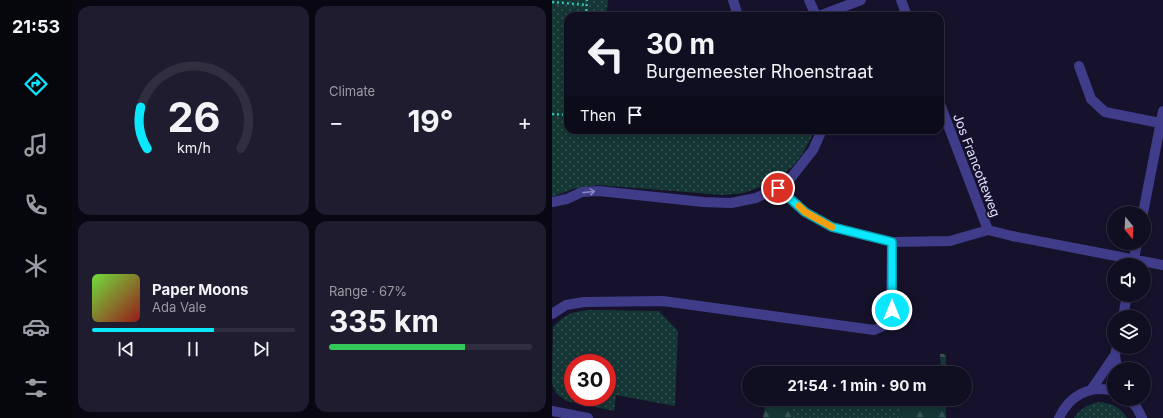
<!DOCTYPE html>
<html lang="en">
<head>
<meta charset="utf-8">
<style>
	body { margin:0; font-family:Inter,sans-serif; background:#1e1c2e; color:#f1f3f6; height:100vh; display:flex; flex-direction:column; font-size:15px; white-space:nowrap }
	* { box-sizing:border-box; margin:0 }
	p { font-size:13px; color:#9c9ca5 }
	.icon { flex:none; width:22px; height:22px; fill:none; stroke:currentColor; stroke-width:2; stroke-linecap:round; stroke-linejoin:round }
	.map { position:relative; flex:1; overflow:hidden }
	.drawer { display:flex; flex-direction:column; gap:6px; padding:6px; background:#090812; width:480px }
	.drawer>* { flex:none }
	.hud { position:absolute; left:12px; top:12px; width:380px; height:122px; border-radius:12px; box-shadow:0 2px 6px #0003,0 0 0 1px #302e3f; background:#100e21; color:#f1f3f6; overflow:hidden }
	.needle { width:26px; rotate:162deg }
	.controls { position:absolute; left:555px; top:206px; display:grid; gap:8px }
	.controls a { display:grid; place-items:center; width:44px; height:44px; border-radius:50%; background:#100e21; box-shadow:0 2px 6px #0003,0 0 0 1px #302e3f; font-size:20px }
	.speed { position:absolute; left:12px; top:354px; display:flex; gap:8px; font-size:20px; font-weight:700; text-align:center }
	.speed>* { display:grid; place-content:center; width:52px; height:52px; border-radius:50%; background:#100e21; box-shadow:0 2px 6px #0003,0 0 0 1px #302e3f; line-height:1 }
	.speed .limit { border:6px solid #d22; background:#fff; color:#111 }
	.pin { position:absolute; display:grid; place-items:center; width:34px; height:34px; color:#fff; margin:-17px; border:2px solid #fff; border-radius:50%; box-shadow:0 1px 4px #0007 }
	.me { position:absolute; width:44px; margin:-22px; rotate:0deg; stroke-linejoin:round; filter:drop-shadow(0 0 3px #0008) }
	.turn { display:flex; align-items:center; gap:14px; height:84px; padding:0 16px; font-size:18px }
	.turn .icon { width:52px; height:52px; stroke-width:2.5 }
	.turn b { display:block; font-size:28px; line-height:34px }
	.then { display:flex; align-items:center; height:38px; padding:0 16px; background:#0003; gap:8px; font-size:15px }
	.big { font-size:30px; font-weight:700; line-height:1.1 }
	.drawer .tile { flex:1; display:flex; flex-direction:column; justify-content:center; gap:6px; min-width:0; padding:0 14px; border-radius:12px; background:#1e1c2e }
	.drawer .dial { align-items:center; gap:0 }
	.dial svg { height:104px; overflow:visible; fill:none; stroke:#302e3f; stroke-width:7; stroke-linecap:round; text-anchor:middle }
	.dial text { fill:#f1f3f6; stroke:none }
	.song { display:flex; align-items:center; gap:12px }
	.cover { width:48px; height:48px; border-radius:6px; background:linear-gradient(135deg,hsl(100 70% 55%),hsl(0 70% 35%)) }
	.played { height:4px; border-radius:2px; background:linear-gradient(90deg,#0ae7fe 60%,#302e3f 60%) }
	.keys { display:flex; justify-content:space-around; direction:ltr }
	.heat { display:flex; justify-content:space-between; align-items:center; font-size:22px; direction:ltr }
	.charge { height:6px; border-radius:3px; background:linear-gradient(90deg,#34c759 67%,#302e3f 0) }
	.drawer .tiles { flex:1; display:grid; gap:6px; grid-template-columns:repeat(2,1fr) }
	.trip { position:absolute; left:190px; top:366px; width:230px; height:40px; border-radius:20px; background:#100e21; box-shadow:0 2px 6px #0003,0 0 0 1px #302e3f; font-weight:700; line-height:40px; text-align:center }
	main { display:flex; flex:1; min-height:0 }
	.tab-bar { display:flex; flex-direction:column; width:72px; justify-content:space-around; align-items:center; background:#06060d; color:#9c9ca5 }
	.tab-bar .icon { width:28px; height:28px }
	.tab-bar .current { color:#0ae7fe }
	.tab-bar b { font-size:18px; color:#f1f3f6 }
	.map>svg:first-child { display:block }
	.grass { fill:url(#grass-dots); fill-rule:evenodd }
	.forest { fill:url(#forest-firs) }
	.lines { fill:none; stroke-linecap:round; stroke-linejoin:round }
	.path { stroke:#31beb4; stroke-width:2.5; stroke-dasharray:2 3; stroke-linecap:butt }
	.minor { stroke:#3f3d8a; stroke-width:10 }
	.oneway { stroke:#8785bf }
	.route-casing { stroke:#0696a5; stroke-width:10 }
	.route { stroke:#0ae7fe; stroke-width:7 }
	.slow { stroke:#f59e0b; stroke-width:7 }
	.labels { text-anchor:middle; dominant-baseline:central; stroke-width:4; stroke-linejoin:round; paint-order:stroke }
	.street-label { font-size:13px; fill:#e0ddff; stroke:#16122c }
</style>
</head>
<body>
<main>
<nav class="tab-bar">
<b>21:53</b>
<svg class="icon current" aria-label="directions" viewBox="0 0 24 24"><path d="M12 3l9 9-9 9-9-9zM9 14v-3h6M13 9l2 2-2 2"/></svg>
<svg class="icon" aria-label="music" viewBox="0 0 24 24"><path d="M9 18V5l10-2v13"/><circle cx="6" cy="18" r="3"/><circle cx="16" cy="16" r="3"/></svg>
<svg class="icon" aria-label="phone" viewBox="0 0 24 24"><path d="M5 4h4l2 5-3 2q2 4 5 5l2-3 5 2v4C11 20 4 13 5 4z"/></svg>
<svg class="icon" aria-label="climate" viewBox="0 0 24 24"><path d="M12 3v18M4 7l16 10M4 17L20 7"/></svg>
<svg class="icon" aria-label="car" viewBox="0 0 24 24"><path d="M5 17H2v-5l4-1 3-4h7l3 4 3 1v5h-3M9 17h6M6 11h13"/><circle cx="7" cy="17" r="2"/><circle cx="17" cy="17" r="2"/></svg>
<svg class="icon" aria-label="filters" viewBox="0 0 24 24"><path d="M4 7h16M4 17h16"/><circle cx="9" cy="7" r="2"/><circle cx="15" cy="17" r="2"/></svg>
</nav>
<section class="drawer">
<div class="tiles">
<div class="tile dial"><svg viewBox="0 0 100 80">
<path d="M14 69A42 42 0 1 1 86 69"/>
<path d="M14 69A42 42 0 0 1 9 37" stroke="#0ae7fe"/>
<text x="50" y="56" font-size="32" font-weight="700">26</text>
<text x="50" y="72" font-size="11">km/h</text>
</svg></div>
<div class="tile"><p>Climate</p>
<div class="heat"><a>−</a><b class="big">19°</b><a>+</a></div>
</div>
<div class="tile">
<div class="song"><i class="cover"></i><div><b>Paper Moons</b><p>Ada Vale</p></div></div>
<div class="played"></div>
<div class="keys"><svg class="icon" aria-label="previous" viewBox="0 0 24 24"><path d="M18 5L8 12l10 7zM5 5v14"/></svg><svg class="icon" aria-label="pause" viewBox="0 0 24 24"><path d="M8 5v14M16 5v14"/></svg><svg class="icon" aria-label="next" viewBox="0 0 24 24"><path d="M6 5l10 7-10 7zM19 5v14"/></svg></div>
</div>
<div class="tile"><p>Range · 67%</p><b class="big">335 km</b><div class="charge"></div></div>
</div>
</section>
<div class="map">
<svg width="611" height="418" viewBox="0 0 611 418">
	<defs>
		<pattern id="grass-dots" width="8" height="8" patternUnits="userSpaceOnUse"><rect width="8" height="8" fill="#143634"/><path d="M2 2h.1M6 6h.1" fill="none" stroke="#365352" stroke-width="1.8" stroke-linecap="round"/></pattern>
		<pattern id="forest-firs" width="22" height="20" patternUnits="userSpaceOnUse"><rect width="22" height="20" fill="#143634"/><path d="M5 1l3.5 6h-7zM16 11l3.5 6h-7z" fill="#365352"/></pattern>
	</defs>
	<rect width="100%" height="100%" fill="#16122c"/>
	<!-- grass -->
	<path class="grass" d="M0 0H56L54 16H16V130H263L251 153 240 167 227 177 214 185 192 193 171 195 47 185 21 189 0 197Z
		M39 310 107 311 126 331 123 406 64 395 62 411 14 401 4 393 0 383 1 327C15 313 19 312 39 310ZM21 363H55V397H21Z
		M238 399H350L349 418H239Z
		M547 402C559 403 569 407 575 418H522C528 409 536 404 547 402Z"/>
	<!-- forest -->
	<path class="forest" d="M388 354H394V373H351L352 369 389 370Z
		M214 399H238L239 418H211Z
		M350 399H394V418H349Z"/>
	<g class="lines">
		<!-- path -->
		<path class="path" d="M0 2 35 5
			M34 16 35 0
			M0 114 16 115"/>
		<!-- minor -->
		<path class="minor" d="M181 0 186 16
			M257 0 264 16
			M349 0 355 16
			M267 16 309 0
			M527 66 539 99 553 112 608 123
			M388 104 436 230 460 236 611 265
			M226 188 253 212 280 227 340 242 398 241 436 230
			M0 202 15 199 30 192 47 191 151 202 179 203 204 198 226 188 238 179 261 150 270 130
			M591 213 611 111
			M581 265 585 243
			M0 314 14 305 32 302 111 301 322 330 334 325 339 310 340 242
			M571 317 575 295
			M565 347 563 355 565 369
			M539 390 563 355
			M577 399 585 408 590 418
			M0 411 36 418
			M507 418C517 396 538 384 562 391"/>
	</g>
	<!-- one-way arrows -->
	<defs><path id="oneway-shaft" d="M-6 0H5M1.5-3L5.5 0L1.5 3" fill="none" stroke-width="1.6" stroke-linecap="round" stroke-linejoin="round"/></defs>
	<use class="oneway" href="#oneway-shaft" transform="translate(37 192) rotate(-6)"/>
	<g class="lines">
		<defs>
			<path id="route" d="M226 188 253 212 280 227 340 242V310"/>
		</defs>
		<!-- route casing -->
		<use href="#route" class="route-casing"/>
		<!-- route -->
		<use href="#route" class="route"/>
		<!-- slow -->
		<path class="slow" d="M247 206 253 212 280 227"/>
	</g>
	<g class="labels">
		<!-- street labels -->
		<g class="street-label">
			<text transform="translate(425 165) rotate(69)">Jos Francotteweg</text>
		</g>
	</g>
</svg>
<div class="controls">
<a><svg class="needle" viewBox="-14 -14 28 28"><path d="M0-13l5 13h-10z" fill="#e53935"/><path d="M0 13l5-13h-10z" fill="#9c9ca5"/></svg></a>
<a><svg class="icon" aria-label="sound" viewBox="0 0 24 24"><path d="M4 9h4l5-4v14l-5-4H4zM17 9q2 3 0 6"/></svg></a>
<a><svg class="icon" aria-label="layers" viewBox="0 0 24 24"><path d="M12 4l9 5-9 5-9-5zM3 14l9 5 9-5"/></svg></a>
<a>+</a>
</div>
<div class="speed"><div class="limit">30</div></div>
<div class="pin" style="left:226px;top:188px;background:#d93025"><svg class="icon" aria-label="arrive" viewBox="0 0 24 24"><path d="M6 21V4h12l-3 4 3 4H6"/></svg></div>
<svg class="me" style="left:340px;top:310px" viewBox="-20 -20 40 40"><circle r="17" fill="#0ae7fe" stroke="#fff" stroke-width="3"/><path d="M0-11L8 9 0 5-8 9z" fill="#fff"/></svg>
<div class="trip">21:54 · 1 min · 90 m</div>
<div class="hud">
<div class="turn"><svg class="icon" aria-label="left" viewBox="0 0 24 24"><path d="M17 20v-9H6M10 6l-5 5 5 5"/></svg><div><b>30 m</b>Burgemeester Rhoenstraat</div></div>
<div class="then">Then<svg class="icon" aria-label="arrive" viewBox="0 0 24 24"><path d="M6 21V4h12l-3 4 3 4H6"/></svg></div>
</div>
</div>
</main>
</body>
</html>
